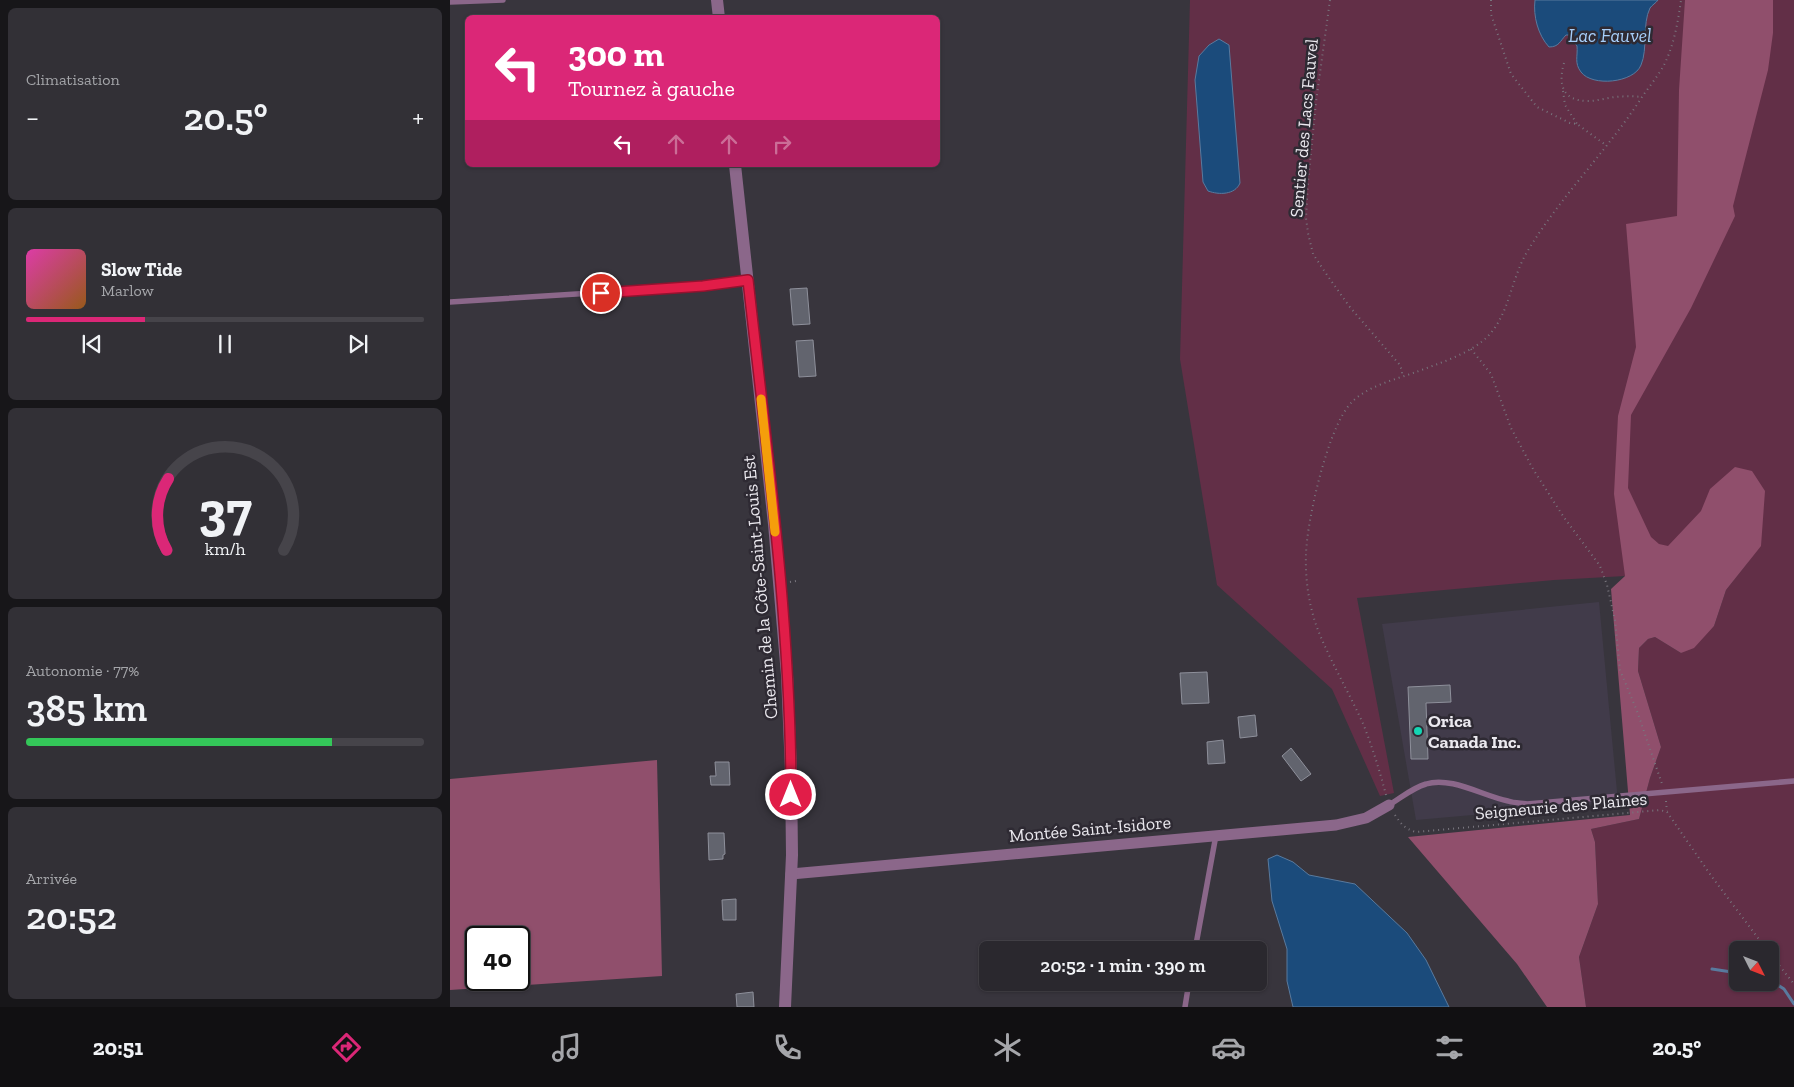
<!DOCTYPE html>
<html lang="fr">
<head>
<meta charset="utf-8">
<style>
	body { margin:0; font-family:"Zilla Slab",serif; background:#323036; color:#f1f3f6; height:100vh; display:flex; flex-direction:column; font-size:19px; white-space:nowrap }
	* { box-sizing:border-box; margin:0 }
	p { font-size:16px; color:#a5a6aa }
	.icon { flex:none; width:28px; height:28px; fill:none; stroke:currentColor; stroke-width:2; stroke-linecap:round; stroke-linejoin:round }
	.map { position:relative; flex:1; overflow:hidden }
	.drawer { display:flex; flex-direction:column; gap:8px; padding:8px; background:#171619; width:450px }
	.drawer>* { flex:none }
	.guide { position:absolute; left:15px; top:15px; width:475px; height:152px; border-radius:8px; box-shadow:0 1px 4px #0004,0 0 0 1px #46444a; background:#db2777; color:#fff; overflow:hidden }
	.needle { width:32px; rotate:132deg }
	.fabs { position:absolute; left:1279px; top:941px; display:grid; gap:10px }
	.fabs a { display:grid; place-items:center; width:50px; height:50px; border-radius:8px; background:#2a282e; box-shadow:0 1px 4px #0004,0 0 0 1px #46444a; font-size:25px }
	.speed { position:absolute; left:15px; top:926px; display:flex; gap:10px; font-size:25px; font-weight:700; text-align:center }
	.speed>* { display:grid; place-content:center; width:65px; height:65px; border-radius:50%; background:#2a282e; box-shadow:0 1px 4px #0004,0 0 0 1px #46444a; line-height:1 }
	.speed .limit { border:2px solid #111; border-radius:8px; background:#fff; color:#111 }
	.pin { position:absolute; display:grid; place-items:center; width:42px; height:42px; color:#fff; margin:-21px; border:2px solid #fff; border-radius:50%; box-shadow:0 1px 5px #0007 }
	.me { position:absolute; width:55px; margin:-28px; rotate:0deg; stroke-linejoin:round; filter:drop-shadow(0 0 4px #0008) }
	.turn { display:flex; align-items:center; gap:18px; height:105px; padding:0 20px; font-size:22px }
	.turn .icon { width:65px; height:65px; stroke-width:2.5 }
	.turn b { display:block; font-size:35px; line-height:42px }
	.lanes { display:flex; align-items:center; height:48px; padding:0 20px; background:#0003; justify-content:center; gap:25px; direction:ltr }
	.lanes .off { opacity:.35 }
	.big { font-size:38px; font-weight:600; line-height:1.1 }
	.drawer .tile { flex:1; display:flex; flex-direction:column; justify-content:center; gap:8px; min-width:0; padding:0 18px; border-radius:8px; background:#323036 }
	.drawer .dial { align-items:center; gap:0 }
	.dial svg { height:130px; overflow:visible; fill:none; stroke:#46444a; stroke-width:7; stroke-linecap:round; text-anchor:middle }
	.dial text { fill:#f1f3f6; stroke:none }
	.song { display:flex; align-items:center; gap:15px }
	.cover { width:60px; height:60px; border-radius:8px; background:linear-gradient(135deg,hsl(320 70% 55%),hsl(30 70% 35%)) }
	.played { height:5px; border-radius:2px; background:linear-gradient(90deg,#db2777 30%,#46444a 30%) }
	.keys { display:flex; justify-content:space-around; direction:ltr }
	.heat { display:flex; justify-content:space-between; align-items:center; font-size:28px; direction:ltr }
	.charge { height:8px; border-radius:4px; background:linear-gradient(90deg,#34c759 77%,#46444a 0) }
	.trip { position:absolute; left:529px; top:941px; width:288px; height:50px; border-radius:8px; background:#2a282e; box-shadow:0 1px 4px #0004,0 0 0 1px #46444a; font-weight:600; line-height:50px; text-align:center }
	.tab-bar { display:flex; height:80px; justify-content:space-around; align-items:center; background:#111012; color:#a5a6aa }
	.tab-bar .icon { width:35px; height:35px }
	.tab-bar .current { color:#db2777 }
	.tab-bar b { font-size:22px; color:#f1f3f6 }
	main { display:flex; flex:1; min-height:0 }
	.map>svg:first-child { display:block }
	.built { fill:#413b4a }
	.green { fill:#622f47; fill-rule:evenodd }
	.forest { fill:#904f6c; fill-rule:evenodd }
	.water { fill:#1b4b7b; stroke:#597a9e }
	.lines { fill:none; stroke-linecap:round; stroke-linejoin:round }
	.stream { stroke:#597a9e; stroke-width:3 }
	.building { fill:#62646e; stroke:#8e909b }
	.path { stroke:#78757d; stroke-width:2; stroke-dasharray:1 4; stroke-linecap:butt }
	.service { stroke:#8b678a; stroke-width:5.5 }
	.minor { stroke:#8b678a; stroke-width:11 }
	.tertiary { stroke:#8b678a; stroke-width:12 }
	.route-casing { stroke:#92132f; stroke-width:12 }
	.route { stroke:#e11d48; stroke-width:9 }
	.slow { stroke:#f59e0b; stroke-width:9 }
	.poi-dot { fill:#14d5b3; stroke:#2e2a33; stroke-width:2 }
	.labels { text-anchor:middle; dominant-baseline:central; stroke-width:5; stroke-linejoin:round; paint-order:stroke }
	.street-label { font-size:18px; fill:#ebe9ef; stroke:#2e2a33 }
	.poi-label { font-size:18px; font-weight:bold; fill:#ebe9ef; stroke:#2e2a33; text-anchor:start }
	.water-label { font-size:19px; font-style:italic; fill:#a7cffb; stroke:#2e2a33 }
</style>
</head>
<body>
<main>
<section class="drawer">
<div class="tile"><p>Climatisation</p>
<div class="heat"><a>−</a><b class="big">20.5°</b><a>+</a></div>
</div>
<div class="tile">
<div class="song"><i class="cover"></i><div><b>Slow Tide</b><p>Marlow</p></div></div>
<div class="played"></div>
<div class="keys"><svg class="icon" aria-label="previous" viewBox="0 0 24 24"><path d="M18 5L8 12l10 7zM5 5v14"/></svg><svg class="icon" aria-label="pause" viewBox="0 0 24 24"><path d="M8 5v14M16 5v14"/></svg><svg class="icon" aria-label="next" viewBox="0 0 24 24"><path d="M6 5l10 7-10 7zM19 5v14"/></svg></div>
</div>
<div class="tile dial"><svg viewBox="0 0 100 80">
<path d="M14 69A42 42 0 1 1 86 69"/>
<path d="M14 69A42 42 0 0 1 15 25" stroke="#db2777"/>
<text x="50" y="56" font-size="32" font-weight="700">37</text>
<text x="50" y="72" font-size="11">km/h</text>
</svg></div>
<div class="tile"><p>Autonomie · 77%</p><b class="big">385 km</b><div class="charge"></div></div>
<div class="tile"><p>Arrivée</p><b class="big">20:52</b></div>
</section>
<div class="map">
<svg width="1344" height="1007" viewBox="0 0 1344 1007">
	<rect width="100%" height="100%" fill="#38353d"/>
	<!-- built -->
	<path class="built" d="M1149 602 1168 802 966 820 932 624Z"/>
	<!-- green -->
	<path class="green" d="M740 0H1344V1007H1136L1129 957 1148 904 1145 842 1141 829 1189 819 1200 778 1211 747 1188 671 1189 648 1198 639 1205 637 1231 653 1264 626 1276 590 1298 562 1175 574V576L1104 580 907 598 944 793 930 796 882 689 767 585 730 359ZM1288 950H1320V982H1288Z"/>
	<!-- forest -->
	<path class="forest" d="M1235 0H1323V33L1318 70 1283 206 1285 216 1241 308 1181 415 1178 488 1201 537 1209 544 1218 546 1251 511 1260 489 1285 467 1302 471 1315 491 1311 546 1276 590 1264 626 1244 648 1231 653 1205 637 1198 639 1189 648 1188 671 1211 747 1200 778 1189 819 1141 829 1145 842 1148 904 1129 957 1136 1007H1097L1067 964 958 837 1180 815 1161 589 1175 576 1164 494 1168 416 1186 347 1176 224 1227 216 1229 90Z
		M207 760 212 976 0 990V779ZM26 938H69V980H26Z"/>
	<!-- water -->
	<path class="water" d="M1085 0H1208C1206 3 1202 5 1200 8 1192 24 1198 49 1191 65 1184 83 1142 87 1131 72 1124 63 1128 56 1127 46L1119 35H1116C1110 41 1109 47 1099 47 1088 35 1083 16 1085 0Z
		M769 39 779 45 790 183C785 195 769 195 758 191L753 182 745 80 749 56 759 45Z
		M827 855 843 862 859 875 905 884 957 933 976 960 999 1007H843L837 981V949L822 901 818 859Z"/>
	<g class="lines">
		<!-- stream -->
		<path class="stream" d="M1262 969 1288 973
			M1320 980 1334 989 1344 1004"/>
	</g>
	<!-- building -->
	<path class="building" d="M357 288 360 324 343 325 340 289Z
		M363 340 366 376 349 377 346 341Z
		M757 672 759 703 732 704 730 673Z
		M1000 685 1001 702 976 703 978 759H961L958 687Z
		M805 715 807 736 790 738 788 717Z
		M773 740 775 763 758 764 757 742Z
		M841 748 861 774 851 781 832 756Z
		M265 762H279L280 785H261L260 776H266Z
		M258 833H274L275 854 273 855V859L259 860Z
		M286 899V920H273L272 900Z
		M303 992 304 1007H287L286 994Z"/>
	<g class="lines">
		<!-- path -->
		<path class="path" d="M880 0 866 102 858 182 856 218 858 233 863 254 877 275 899 306 949 364 952 370V377
			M1041 0V14L1061 74 1087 107 1120 123 1127 124 1157 146
			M1114 63C1108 84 1112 101 1138 101 1147 101 1156 98 1165 97 1174 96 1183 96 1192 97
			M1113 91 1115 105 1127 124
			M1021 349 1041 374 1061 428 1083 469 1113 516 1150 566 1157 585 1165 620 1170 670 1187 711 1212 784
			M340 582 346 581
			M936 795C930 772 923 749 914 726 900 694 881 663 868 630 859 607 855 579 856 554 857 520 878 427 901 403 917 386 944 380 966 372 987 364 1023 353 1039 335 1060 312 1061 279 1077 252 1110 197 1157 151 1192 97 1199 87 1208 76 1214 65 1224 45 1228 22 1231 0
			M1216 801 1217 811
			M945 815C951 824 955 829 966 832L1210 810 1217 812 1262 877 1317 950
			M1320 954 1344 984"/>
		<!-- service -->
		<path class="service" d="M0 2 53 0
			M0 302 223 288 298 280
			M939 805C951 798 962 788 976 784 1001 776 1033 796 1058 801 1064 803 1071 803 1077 804L1344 781
			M745 950 766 835
			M735 1007 739 982"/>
		<!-- minor -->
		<path class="minor" d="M341 874 886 825 916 818 939 805"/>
		<!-- tertiary -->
		<path class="tertiary" d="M267 0 269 18
			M285 165 324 524 337 675 341 771 342 855 335 1007"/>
	</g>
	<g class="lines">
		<defs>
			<path id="route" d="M151 293 253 286 298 280C317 450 341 625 341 795"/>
		</defs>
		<!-- route casing -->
		<use href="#route" class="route-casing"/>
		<!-- route -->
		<use href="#route" class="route"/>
		<!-- slow -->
		<path class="slow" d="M311 399 325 532"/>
	</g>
	<!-- markers -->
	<circle class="poi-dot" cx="968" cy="731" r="5"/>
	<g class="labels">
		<!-- street labels -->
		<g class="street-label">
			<text transform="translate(854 128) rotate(-85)">Sentier des Lacs Fauvel</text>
			<text transform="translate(310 587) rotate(-95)">Chemin de la Côte-Saint-Louis Est</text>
			<text transform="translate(1111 806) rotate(-5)">Seigneurie des Plaines</text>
			<text transform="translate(640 829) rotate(-5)">Montée Saint-Isidore</text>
		</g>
		<!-- poi labels -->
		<g class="poi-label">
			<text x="978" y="721">Orica<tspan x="978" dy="21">Canada Inc.</tspan></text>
		</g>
		<!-- water labels -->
		<g class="water-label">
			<text x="1160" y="35">Lac Fauvel</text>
		</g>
	</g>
</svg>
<div class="fabs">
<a><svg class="needle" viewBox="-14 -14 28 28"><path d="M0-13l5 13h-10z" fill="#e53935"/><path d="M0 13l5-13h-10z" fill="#a5a6aa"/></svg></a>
</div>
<div class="speed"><div class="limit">40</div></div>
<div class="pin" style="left:151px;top:293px;background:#d93025"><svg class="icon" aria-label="arrive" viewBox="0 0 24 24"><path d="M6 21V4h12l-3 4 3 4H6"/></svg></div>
<svg class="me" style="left:341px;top:795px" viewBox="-20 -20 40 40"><circle r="17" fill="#e11d48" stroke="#fff" stroke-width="3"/><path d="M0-11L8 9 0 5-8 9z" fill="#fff"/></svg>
<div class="trip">20:52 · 1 min · 390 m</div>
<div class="guide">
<div class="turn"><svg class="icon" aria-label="left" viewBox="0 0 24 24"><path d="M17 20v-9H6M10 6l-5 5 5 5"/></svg><div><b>300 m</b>Tournez à gauche</div></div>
<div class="lanes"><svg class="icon" aria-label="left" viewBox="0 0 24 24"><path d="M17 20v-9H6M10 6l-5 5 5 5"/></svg><svg class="icon off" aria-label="ahead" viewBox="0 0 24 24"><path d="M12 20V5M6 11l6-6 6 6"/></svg><svg class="icon off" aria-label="ahead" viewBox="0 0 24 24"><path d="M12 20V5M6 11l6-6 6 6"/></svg><svg class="icon off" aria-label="right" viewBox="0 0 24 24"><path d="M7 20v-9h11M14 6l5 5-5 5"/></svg></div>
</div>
</div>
</main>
<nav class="tab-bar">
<b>20:51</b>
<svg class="icon current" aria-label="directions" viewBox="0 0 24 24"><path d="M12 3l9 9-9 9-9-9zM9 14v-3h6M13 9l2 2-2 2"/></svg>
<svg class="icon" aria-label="music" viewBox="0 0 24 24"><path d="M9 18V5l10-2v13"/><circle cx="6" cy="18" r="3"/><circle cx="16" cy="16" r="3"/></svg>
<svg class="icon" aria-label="phone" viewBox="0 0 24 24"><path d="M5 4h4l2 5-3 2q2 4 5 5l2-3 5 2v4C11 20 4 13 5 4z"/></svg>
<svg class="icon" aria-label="climate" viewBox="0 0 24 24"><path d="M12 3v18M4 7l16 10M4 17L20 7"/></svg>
<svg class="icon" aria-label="car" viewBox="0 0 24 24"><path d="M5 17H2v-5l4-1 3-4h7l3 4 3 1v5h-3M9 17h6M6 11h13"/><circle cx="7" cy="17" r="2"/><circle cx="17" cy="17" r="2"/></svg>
<svg class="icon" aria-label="filters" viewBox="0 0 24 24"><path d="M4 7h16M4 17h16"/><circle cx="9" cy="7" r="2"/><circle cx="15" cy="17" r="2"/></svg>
<b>20.5°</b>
</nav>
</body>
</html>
